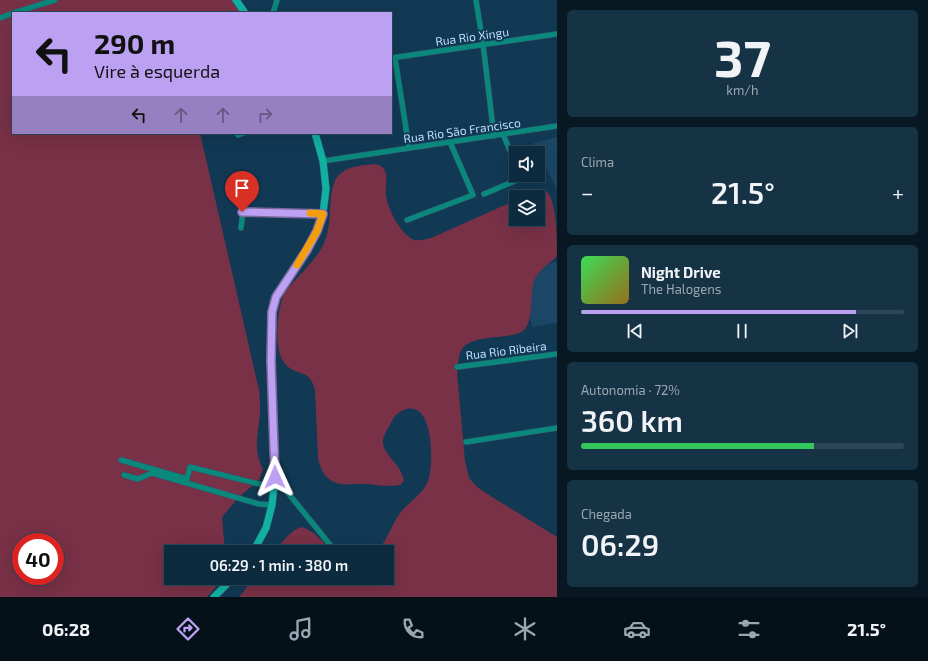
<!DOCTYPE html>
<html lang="pt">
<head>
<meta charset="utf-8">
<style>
	body { margin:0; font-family:"Exo 2",sans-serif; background:#163346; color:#f1f3f6; height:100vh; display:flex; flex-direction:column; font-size:15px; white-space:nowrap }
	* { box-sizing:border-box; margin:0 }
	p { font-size:13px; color:#9aa7b0 }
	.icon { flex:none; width:22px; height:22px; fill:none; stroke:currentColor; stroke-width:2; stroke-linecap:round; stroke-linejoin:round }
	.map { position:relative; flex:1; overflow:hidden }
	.panel { display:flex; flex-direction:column; gap:10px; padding:10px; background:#071823; width:371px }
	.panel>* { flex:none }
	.banner { position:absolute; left:12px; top:12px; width:380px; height:122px; border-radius:0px; box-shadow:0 4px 16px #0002,0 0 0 1px #2d4759; background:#bca0f2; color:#111; overflow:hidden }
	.tools { position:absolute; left:509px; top:146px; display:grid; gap:8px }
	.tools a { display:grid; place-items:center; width:36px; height:36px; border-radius:0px; background:#0d2b3f; box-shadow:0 4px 16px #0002,0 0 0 1px #2d4759; font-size:20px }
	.speed { position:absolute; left:12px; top:533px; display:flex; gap:8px; font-size:20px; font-weight:700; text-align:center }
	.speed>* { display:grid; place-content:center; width:52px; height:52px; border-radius:50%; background:#0d2b3f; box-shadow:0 4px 16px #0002,0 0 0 1px #2d4759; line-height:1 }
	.speed .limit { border:6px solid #d22; background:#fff; color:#111 }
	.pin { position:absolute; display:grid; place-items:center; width:34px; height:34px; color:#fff; margin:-41px -17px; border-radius:50% 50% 50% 0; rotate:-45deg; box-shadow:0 0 4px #0007 }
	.pin .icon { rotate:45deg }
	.me { position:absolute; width:44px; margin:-22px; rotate:359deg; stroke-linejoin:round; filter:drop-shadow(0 0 3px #0008) }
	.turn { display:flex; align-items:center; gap:14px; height:84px; padding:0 16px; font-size:18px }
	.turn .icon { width:52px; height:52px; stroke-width:2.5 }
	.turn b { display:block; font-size:28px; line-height:34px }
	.lanes { display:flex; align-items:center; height:38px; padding:0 16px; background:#0003; justify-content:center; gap:20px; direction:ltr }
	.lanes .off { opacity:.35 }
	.big { font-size:30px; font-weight:600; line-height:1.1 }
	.panel .widget { flex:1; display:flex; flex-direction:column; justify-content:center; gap:6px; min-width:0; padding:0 14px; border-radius:6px; background:#163346 }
	.panel .dial { align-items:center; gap:0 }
	.dial b { font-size:52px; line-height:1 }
	.song { display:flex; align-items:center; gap:12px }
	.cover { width:48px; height:48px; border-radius:6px; background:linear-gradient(135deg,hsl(130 70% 55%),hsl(40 70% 35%)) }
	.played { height:4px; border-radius:2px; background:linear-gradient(90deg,#bca0f2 85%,#2d4759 85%) }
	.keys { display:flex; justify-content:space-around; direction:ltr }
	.heat { display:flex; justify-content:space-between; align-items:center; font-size:22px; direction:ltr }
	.charge { height:6px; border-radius:3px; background:linear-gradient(90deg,#34c759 72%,#2d4759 0) }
	.trip { position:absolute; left:164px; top:545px; width:230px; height:40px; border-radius:0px; background:#0d2b3f; box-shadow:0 4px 16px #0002,0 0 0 1px #2d4759; font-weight:600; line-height:40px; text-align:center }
	.menu { display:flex; height:64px; justify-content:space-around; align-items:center; background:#051119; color:#9aa7b0 }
	.menu .icon { width:28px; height:28px }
	.menu .on { color:#bca0f2 }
	.menu b { font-size:18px; color:#f1f3f6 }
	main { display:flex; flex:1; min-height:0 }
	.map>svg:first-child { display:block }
	.built { fill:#1b4665 }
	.green { fill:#783147; fill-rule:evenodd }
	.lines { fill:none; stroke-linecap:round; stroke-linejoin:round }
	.street-casing { stroke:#305772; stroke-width:6 }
	.secondary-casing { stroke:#305772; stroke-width:8 }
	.street { stroke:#09887b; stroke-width:5 }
	.secondary { stroke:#11b1a1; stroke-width:7 }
	.route-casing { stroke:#7a689d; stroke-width:10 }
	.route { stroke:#bca0f2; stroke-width:7 }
	.slow { stroke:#f59e0b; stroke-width:7 }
	.labels { text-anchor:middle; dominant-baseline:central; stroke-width:4; stroke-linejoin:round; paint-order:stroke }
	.street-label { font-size:12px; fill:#bcdffc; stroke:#113954 }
</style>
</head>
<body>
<main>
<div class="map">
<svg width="557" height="597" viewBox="0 0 557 597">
	<rect width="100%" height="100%" fill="#113954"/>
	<!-- built -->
	<path class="built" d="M557 137V189L533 143Z
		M557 262V323L532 327 521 269Z"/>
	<!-- green -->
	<path class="green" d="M0 0H239L246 13H13V133H200L259 390C260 397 260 405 260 412 259 434 252 448 263 469L259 480 239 497 222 517 225 552H171V578H221L215 588 207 597H0ZM21 542H55V576H21Z
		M375 164C379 165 383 166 385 171 388 177 385 188 386 195 387 208 402 237 415 240 420 241 426 239 431 238L516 200V219H538V197H523C529 194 537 190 544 191 557 192 557 243 557 256 550 263 538 271 534 281 529 295 535 321 523 331 519 334 511 335 506 336 493 338 468 337 461 351 458 357 458 365 457 372L465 461 469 478 477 487 489 495 557 537V597H239L254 578H387V552H377C387 540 391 526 400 513 409 502 423 494 428 481 434 465 434 398 404 410 396 413 393 418 390 425 387 430 383 436 383 442 383 455 401 463 404 481L400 485C388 487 378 485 366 484 355 483 342 487 332 481 323 476 320 467 318 458L315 390C309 368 300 377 287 366 272 354 277 307 285 292 295 279 315 261 322 247 326 239 328 232 329 224 331 211 329 186 338 176 346 166 363 165 375 164Z
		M301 527C314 530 323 542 332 552H275C282 542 289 532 301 527Z"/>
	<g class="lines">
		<defs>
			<path id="street" d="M476 0 483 44 494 136
				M13 13 55 0
				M273 13 277 0
				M0 18 13 13
				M391 58 557 34
				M395 58 409 148
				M503 134 516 165
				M238 135 244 133
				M323 161 557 126
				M484 194 522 178 520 175
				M407 220 473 195 450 142
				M241 228 243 212 323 213
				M457 367 557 354
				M466 442 557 428
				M121 460 187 479 190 467 259 484 274 486
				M124 475 138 479 152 473 259 504 272 505
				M275 477 336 552"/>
			<path id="secondary" d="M236 0 245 13
				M253 552 266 528 272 505 275 477 271 360 272 312 277 297 307 250 317 231 323 213 326 189 323 161 315 133
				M214 597 233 578"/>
		</defs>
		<!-- street casing -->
		<use href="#street" class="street-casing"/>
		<!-- secondary casing -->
		<use href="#secondary" class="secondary-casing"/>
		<!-- street -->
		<use href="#street" class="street"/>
		<!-- secondary -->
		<use href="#secondary" class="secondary"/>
	</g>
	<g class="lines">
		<defs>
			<path id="route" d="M242 212 323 214 317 231 307 250 276 297 272 312 271 360 275 477"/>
		</defs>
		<!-- route casing -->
		<use href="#route" class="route-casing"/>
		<!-- route -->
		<use href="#route" class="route"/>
		<!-- slow -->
		<path class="slow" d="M297 265 317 231 323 214 310 213"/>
	</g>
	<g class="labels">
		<!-- street labels -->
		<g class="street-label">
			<text transform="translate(472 36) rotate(-8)">Rua Rio Xingu</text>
			<text transform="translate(462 130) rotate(-8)">Rua Rio São Francisco</text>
			<text transform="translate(506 350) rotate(-7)">Rua Rio Ribeira</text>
		</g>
	</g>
</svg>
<div class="tools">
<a><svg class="icon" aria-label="sound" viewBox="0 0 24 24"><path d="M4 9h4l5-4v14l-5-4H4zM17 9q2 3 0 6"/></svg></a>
<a><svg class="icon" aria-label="layers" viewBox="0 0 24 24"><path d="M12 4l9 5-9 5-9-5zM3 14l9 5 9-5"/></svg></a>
</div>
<div class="speed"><div class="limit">40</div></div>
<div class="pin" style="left:242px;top:212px;background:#d93025"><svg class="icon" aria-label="arrive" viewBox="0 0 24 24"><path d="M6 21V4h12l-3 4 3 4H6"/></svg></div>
<svg class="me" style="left:275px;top:477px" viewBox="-20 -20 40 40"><path d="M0-17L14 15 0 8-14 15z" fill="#bca0f2" stroke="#fff" stroke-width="4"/></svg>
<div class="trip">06:29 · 1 min · 380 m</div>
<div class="banner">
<div class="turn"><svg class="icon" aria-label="left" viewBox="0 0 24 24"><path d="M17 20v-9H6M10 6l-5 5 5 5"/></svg><div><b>290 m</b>Vire à esquerda</div></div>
<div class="lanes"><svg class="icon" aria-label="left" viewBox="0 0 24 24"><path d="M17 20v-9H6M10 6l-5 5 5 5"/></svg><svg class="icon off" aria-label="ahead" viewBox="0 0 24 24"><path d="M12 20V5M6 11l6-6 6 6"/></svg><svg class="icon off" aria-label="ahead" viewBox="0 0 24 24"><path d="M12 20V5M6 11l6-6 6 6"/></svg><svg class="icon off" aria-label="right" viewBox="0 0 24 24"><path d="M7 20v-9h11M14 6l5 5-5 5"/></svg></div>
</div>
</div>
<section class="panel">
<div class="widget dial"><b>37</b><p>km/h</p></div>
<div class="widget"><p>Clima</p>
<div class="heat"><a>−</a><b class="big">21.5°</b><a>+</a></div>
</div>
<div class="widget">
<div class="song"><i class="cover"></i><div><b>Night Drive</b><p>The Halogens</p></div></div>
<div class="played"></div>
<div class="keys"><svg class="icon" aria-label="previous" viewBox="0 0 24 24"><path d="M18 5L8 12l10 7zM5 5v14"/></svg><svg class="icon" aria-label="pause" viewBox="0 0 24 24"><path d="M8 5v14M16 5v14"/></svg><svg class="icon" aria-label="next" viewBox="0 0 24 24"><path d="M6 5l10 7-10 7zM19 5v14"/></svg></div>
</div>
<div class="widget"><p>Autonomia · 72%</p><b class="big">360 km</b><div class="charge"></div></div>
<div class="widget"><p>Chegada</p><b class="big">06:29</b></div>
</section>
</main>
<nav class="menu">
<b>06:28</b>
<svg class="icon on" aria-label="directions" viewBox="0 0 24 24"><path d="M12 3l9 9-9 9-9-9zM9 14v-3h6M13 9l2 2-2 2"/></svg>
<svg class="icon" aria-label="music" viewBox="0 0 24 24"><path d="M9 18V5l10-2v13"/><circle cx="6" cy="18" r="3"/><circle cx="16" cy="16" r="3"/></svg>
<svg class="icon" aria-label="phone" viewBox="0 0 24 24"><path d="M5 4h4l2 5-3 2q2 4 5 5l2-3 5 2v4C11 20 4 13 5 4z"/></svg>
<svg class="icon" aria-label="climate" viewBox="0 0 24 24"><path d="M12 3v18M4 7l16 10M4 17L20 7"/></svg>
<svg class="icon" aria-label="car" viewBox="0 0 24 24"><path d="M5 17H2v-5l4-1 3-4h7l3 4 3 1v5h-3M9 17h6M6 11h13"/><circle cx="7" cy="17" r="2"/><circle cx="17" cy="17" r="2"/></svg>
<svg class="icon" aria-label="filters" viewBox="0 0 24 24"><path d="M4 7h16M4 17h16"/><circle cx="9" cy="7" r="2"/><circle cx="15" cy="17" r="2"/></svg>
<b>21.5°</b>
</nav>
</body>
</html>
